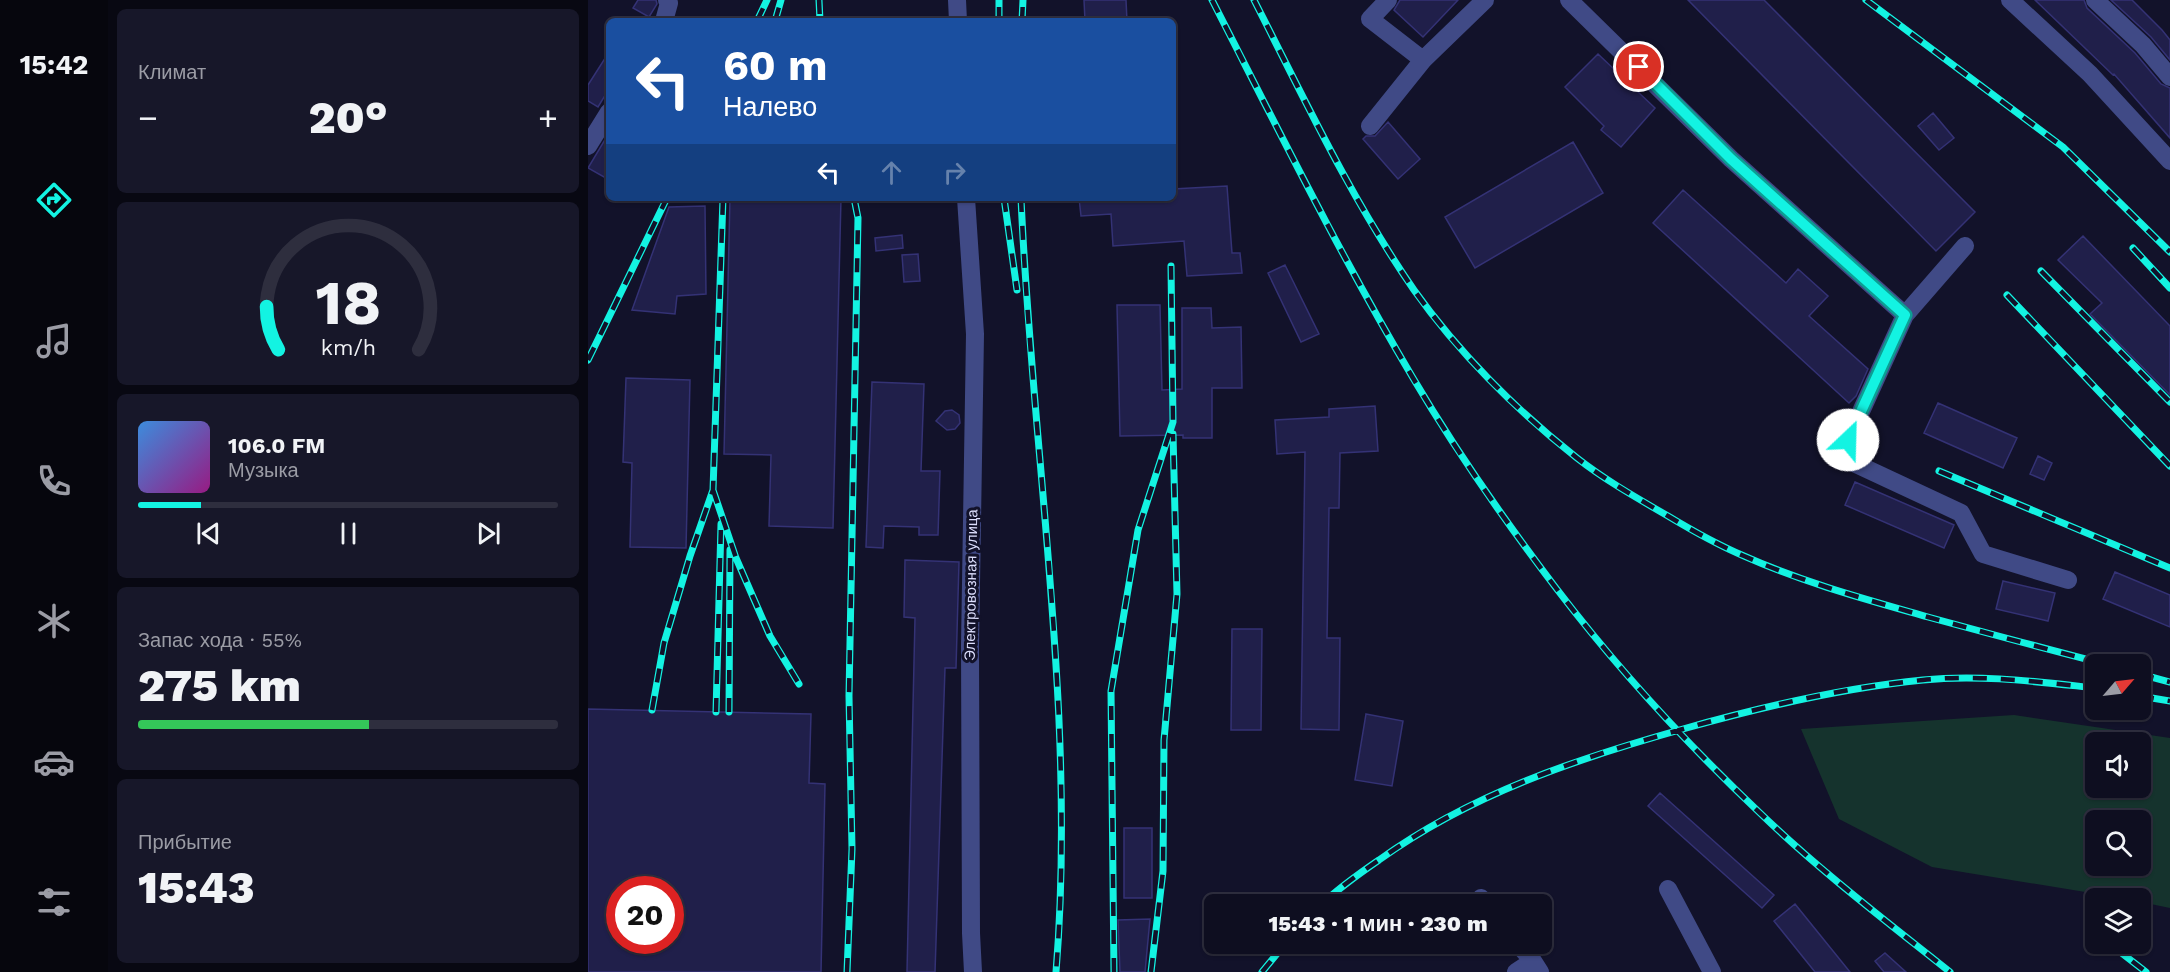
<!DOCTYPE html>
<html lang="ru">
<head>
<meta charset="utf-8">
<style>
	body { margin:0; font-family:"Work Sans",sans-serif; background:#171729; color:#f1f3f6; height:100vh; display:flex; flex-direction:column; font-size:22px; white-space:nowrap }
	* { box-sizing:border-box; margin:0 }
	p { font-size:20px; color:#9b9ca5 }
	.icon { flex:none; width:33px; height:33px; fill:none; stroke:currentColor; stroke-width:2; stroke-linecap:round; stroke-linejoin:round }
	.map { position:relative; flex:1; overflow:hidden }
	.details { display:flex; flex-direction:column; gap:9px; padding:9px; background:#080812; width:480px }
	.details>* { flex:none }
	.guide { position:absolute; left:18px; top:18px; width:570px; height:183px; border-radius:9px; box-shadow:0 2px 4px #0004,0 0 0 2px #2e2e3e; background:#1a4fa0; color:#fff; overflow:hidden }
	.needle { width:39px; rotate:62deg }
	.fabs { position:absolute; left:1497px; top:654px; display:grid; gap:12px }
	.fabs a { display:grid; place-items:center; width:66px; height:66px; border-radius:9px; background:#0e0e20; box-shadow:0 2px 4px #0004,0 0 0 2px #2e2e3e; font-size:30px }
	.speed { position:absolute; left:18px; top:876px; display:flex; gap:12px; font-size:30px; font-weight:700; text-align:center }
	.speed>* { display:grid; place-content:center; width:78px; height:78px; border-radius:50%; background:#0e0e20; box-shadow:0 2px 4px #0004,0 0 0 2px #2e2e3e; line-height:1 }
	.speed .limit { border:9px solid #d22; background:#fff; color:#111 }
	.pin { position:absolute; display:grid; place-items:center; width:51px; height:51px; color:#fff; margin:-26px; border:3px solid #fff; border-radius:50%; box-shadow:0 2px 6px #0007 }
	.me { position:absolute; width:66px; margin:-33px; rotate:24deg; stroke-linejoin:round; filter:drop-shadow(0 0 4px #0008) }
	.turn { display:flex; align-items:center; gap:21px; height:126px; padding:0 18px; font-size:27px }
	.turn .icon { width:78px; height:78px; stroke-width:2.5 }
	.turn b { display:block; font-size:42px; line-height:51px }
	.lanes { display:flex; align-items:center; height:57px; padding:0 18px; background:#0003; justify-content:center; gap:30px; direction:ltr }
	.lanes .off { opacity:.35 }
	.big { font-size:45px; font-weight:800; line-height:1.1 }
	.details .card { flex:1; display:flex; flex-direction:column; justify-content:center; gap:9px; min-width:0; padding:0 21px; border-radius:9px; background:#171729 }
	.details .dial { align-items:center; gap:0 }
	.dial svg { height:156px; overflow:visible; fill:none; stroke:#2e2e3e; stroke-width:7; stroke-linecap:round; text-anchor:middle }
	.dial text { fill:#f1f3f6; stroke:none }
	.song { display:flex; align-items:center; gap:18px }
	.cover { width:72px; height:72px; border-radius:9px; background:linear-gradient(135deg,hsl(210 70% 55%),hsl(310 70% 35%)) }
	.played { height:6px; border-radius:3px; background:linear-gradient(90deg,#13f3e2 15%,#2e2e3e 15%) }
	.keys { display:flex; justify-content:space-around; direction:ltr }
	.heat { display:flex; justify-content:space-between; align-items:center; font-size:33px; direction:ltr }
	.charge { height:9px; border-radius:4px; background:linear-gradient(90deg,#34c759 55%,#2e2e3e 0) }
	.trip { position:absolute; left:616px; top:894px; width:348px; height:60px; border-radius:9px; background:#0e0e20; box-shadow:0 2px 4px #0004,0 0 0 2px #2e2e3e; font-weight:800; line-height:60px; text-align:center }
	main { display:flex; flex:1; min-height:0 }
	.dock { display:flex; flex-direction:column; width:108px; justify-content:space-around; align-items:center; background:#06060d; color:#9b9ca5 }
	.dock .icon { width:42px; height:42px }
	.dock .active { color:#13f3e2 }
	.dock b { font-size:27px; color:#f1f3f6 }
	.map>svg:first-child { display:block }
	.green { fill:#15332d; fill-rule:evenodd }
	.building { fill:#201f4a; stroke:#343275; stroke-width:1.5; fill-rule:evenodd }
	.lines { fill:none; stroke-linecap:round; stroke-linejoin:round }
	.minor { stroke:#404a86; stroke-width:18 }
	.rail-casing { stroke:#13f3e2; stroke-width:7 }
	.rail { stroke:#12122a; stroke-width:4.5; stroke-dasharray:14; stroke-linecap:butt }
	.route-casing { stroke:#0c9e93; stroke-width:15 }
	.route { stroke:#13f3e2; stroke-width:10 }
	.labels { text-anchor:middle; dominant-baseline:central; stroke-width:6; stroke-linejoin:round; paint-order:stroke }
	.street-label { font-size:15px; fill:#dddffd; stroke:#12122a }
</style>
</head>
<body>
<main>
<nav class="dock">
<b>15:42</b>
<svg class="icon active" aria-label="directions" viewBox="0 0 24 24"><path d="M12 3l9 9-9 9-9-9zM9 14v-3h6M13 9l2 2-2 2"/></svg>
<svg class="icon" aria-label="music" viewBox="0 0 24 24"><path d="M9 18V5l10-2v13"/><circle cx="6" cy="18" r="3"/><circle cx="16" cy="16" r="3"/></svg>
<svg class="icon" aria-label="phone" viewBox="0 0 24 24"><path d="M5 4h4l2 5-3 2q2 4 5 5l2-3 5 2v4C11 20 4 13 5 4z"/></svg>
<svg class="icon" aria-label="climate" viewBox="0 0 24 24"><path d="M12 3v18M4 7l16 10M4 17L20 7"/></svg>
<svg class="icon" aria-label="car" viewBox="0 0 24 24"><path d="M5 17H2v-5l4-1 3-4h7l3 4 3 1v5h-3M9 17h6M6 11h13"/><circle cx="7" cy="17" r="2"/><circle cx="17" cy="17" r="2"/></svg>
<svg class="icon" aria-label="filters" viewBox="0 0 24 24"><path d="M4 7h16M4 17h16"/><circle cx="9" cy="7" r="2"/><circle cx="15" cy="17" r="2"/></svg>
</nav>
<section class="details">
<div class="card"><p>Климат</p>
<div class="heat"><a>−</a><b class="big">20°</b><a>+</a></div>
</div>
<div class="card dial"><svg viewBox="0 0 100 80">
<path d="M14 69A42 42 0 1 1 86 69"/>
<path d="M14 69A42 42 0 0 1 8 47" stroke="#13f3e2"/>
<text x="50" y="56" font-size="32" font-weight="700">18</text>
<text x="50" y="72" font-size="11">km/h</text>
</svg></div>
<div class="card">
<div class="song"><i class="cover"></i><div><b>106.0 FM</b><p>Музыка</p></div></div>
<div class="played"></div>
<div class="keys"><svg class="icon" aria-label="previous" viewBox="0 0 24 24"><path d="M18 5L8 12l10 7zM5 5v14"/></svg><svg class="icon" aria-label="pause" viewBox="0 0 24 24"><path d="M8 5v14M16 5v14"/></svg><svg class="icon" aria-label="next" viewBox="0 0 24 24"><path d="M6 5l10 7-10 7zM19 5v14"/></svg></div>
</div>
<div class="card"><p>Запас хода · 55%</p><b class="big">275 km</b><div class="charge"></div></div>
<div class="card"><p>Прибытие</p><b class="big">15:43</b></div>
</section>
<div class="map">
<svg width="1582" height="972" viewBox="0 0 1582 972">
	<rect width="100%" height="100%" fill="#12122a"/>
	<!-- green -->
	<path class="green" d="M1426 715 1582 738V908L1553 902 1552 898H1534L1344 867 1251 819 1213 729ZM1508 742H1552V788H1508ZM1508 820H1552V866H1508Z"/>
	<!-- building -->
	<path class="building" d="M50 0H68L69 4 61 17 45 8Z
		M496 0H538L539 21H497Z
		M812 0H870L835 37 806 10Z
		M1100 0H1176L1387 212 1348 251Z
		M1447 0H1496L1499 8 1547 53 1573 84 1582 88V138L1526 74 1525 75Z
		M1523 0H1544L1574 30 1582 40V60L1563 37Z
		M21 52V89L10 107 0 101V85Z
		M1010 54 1067 108 1033 147 1013 130 1016 126 977 87Z
		M1345 113 1366 138 1351 150 1330 126Z
		M800 122 832 159 810 179 775 139 778 136H787Z
		M21 133V168L16 177 0 168Z
		M985 142 1015 193 887 268 857 217Z
		M639 186 644 253H652L654 273 599 276 596 241 525 246 523 214 493 216 491 198H585V189Z
		M1095 190 1198 283 1210 269 1240 296 1221 316 1280 369 1268 396 1261 403 1065 223Z
		M142 198H253L245 528 181 526 183 455 136 454Z
		M117 206 118 294 89 296 87 314 44 310 81 207Z
		M314 235 315 248 288 251 287 238Z
		M1495 236 1582 326V395L1502 314 1514 303 1470 260Z
		M330 254 332 281 316 282 314 255Z
		M697 265 731 334 713 342 680 273Z
		M529 305H572L574 390 594 389V308H623L624 328 653 327 654 388H624V438H595V435L532 436Z
		M38 378 102 380 98 548 42 547 44 463 35 462Z
		M284 382 336 384 333 471H352L350 535H331V527L296 526 295 548 278 547Z
		M1350 403 1429 438 1415 468 1336 433Z
		M787 406 790 451 752 453 751 508H741L739 638H752L751 730 713 729 717 452 689 454 687 420 741 417V409Z
		M364 410 371 415 372 423 367 429 359 430 348 421 357 411Z
		M1450 456 1464 463 1456 480 1442 474Z
		M1267 482 1366 525 1356 548 1257 505Z
		M317 560 371 562 368 668H357L347 972H319L327 618 316 617Z
		M1527 572 1582 595V627L1515 599Z
		M1415 581 1467 593 1460 621 1408 609Z
		M644 629H674L673 730H643Z
		M0 709 223 714 221 783 237 784 233 972H0ZM32 890H82V940H32Z
		M778 714 815 721 804 786 767 780Z
		M1072 793 1186 895 1174 908 1060 806Z
		M536 828H564V898H536Z
		M1207 904 1262 972H1227L1186 921Z
		M562 919 557 972H532L530 920Z
		M1297 953 1318 972H1296L1287 961Z"/>
	<g class="lines">
		<!-- minor -->
		<path class="minor" d="M369 0 370 21
			M800 0 782 19 835 60
			M981 0 1143 159 1317 315
			M1422 0 1502 74 1582 161
			M1507 0 1555 45 1582 77
			M76 21 81 3 79 0
			M782 126 835 60 897 0
			M0 146 21 112
			M378 198 387 334 382 646 383 933 385 972
			M1377 246 1317 315 1260 440 1266 463 1373 513 1395 554 1480 580
			M1080 889 1124 972
			M893 898 898 904
			M930 944 945 961
			M928 972 945 961 952 972"/>
		<defs>
			<path id="rail" d="M231 0 232 21
				M624 0C689 127 752 255 825 378 868 451 917 521 968 588 1029 668 1099 744 1172 813 1231 870 1298 921 1362 972
				M666 0C716 98 763 199 826 290 870 352 929 411 989 458 1017 480 1049 498 1080 516 1105 531 1130 545 1156 556 1217 583 1277 599 1340 617 1399 633 1458 649 1517 664
				M1278 0 1475 147 1582 252
				M169 21 179 0
				M187 21 193 0
				M411 21V0
				M434 21 435 0
				M416 198 429 290
				M433 198C444 456 489 714 468 972
				M1545 248 1582 288
				M1453 271 1582 402
				M1419 295 1582 466
				M0 360 79 198
				M1351 471 1582 568
				M125 490 148 558 182 636 211 684
				M1552 674 1582 682
				M1552 696 1582 701
				M64 710 76 643 102 556 125 490 135 198
				M128 712 133 524
				M141 712 142 550
				M734 904C751 888 772 873 791 860 883 794 988 759 1095 729 1173 707 1253 688 1335 680 1392 674 1451 682 1508 688
				M1522 944 1558 972
				M259 972 264 849 261 696 270 218 266 198
				M526 972 523 691 550 530 585 422 583 266
				M563 972 575 871 576 740 589 594 585 434
				M674 972 697 944"/>
		</defs>
		<!-- rail casing -->
		<use href="#rail" class="rail-casing"/>
		<!-- rail -->
		<use href="#rail" class="rail"/>
	</g>
	<g class="lines">
		<defs>
			<path id="route" d="M1051 67 1143 159 1317 315 1260 440"/>
		</defs>
		<!-- route casing -->
		<use href="#route" class="route-casing"/>
		<!-- route -->
		<use href="#route" class="route"/>
	</g>
	<g class="labels">
		<!-- street labels -->
		<g class="street-label">
			<text transform="translate(383 585) rotate(-89)">Электровозная улица</text>
		</g>
	</g>
</svg>
<div class="fabs">
<a><svg class="needle" viewBox="-14 -14 28 28"><path d="M0-13l5 13h-10z" fill="#e53935"/><path d="M0 13l5-13h-10z" fill="#9b9ca5"/></svg></a>
<a><svg class="icon" aria-label="sound" viewBox="0 0 24 24"><path d="M4 9h4l5-4v14l-5-4H4zM17 9q2 3 0 6"/></svg></a>
<a><svg class="icon" aria-label="search" viewBox="0 0 24 24"><circle cx="10" cy="10" r="6"/><path d="M15 15l6 6"/></svg></a>
<a><svg class="icon" aria-label="layers" viewBox="0 0 24 24"><path d="M12 4l9 5-9 5-9-5zM3 14l9 5 9-5"/></svg></a>
</div>
<div class="speed"><div class="limit">20</div></div>
<div class="pin" style="left:1051px;top:67px;background:#d93025"><svg class="icon" aria-label="arrive" viewBox="0 0 24 24"><path d="M6 21V4h12l-3 4 3 4H6"/></svg></div>
<svg class="me" style="left:1260px;top:440px" viewBox="-20 -20 40 40"><circle r="19" fill="#fff"/><path d="M0-13L10 11 0 6-10 11z" fill="#13f3e2"/></svg>
<div class="trip">15:43 · 1 мин · 230 m</div>
<div class="guide">
<div class="turn"><svg class="icon" aria-label="left" viewBox="0 0 24 24"><path d="M17 20v-9H6M10 6l-5 5 5 5"/></svg><div><b>60 m</b>Налево</div></div>
<div class="lanes"><svg class="icon" aria-label="left" viewBox="0 0 24 24"><path d="M17 20v-9H6M10 6l-5 5 5 5"/></svg><svg class="icon off" aria-label="ahead" viewBox="0 0 24 24"><path d="M12 20V5M6 11l6-6 6 6"/></svg><svg class="icon off" aria-label="right" viewBox="0 0 24 24"><path d="M7 20v-9h11M14 6l5 5-5 5"/></svg></div>
</div>
</div>
</main>
</body>
</html>
